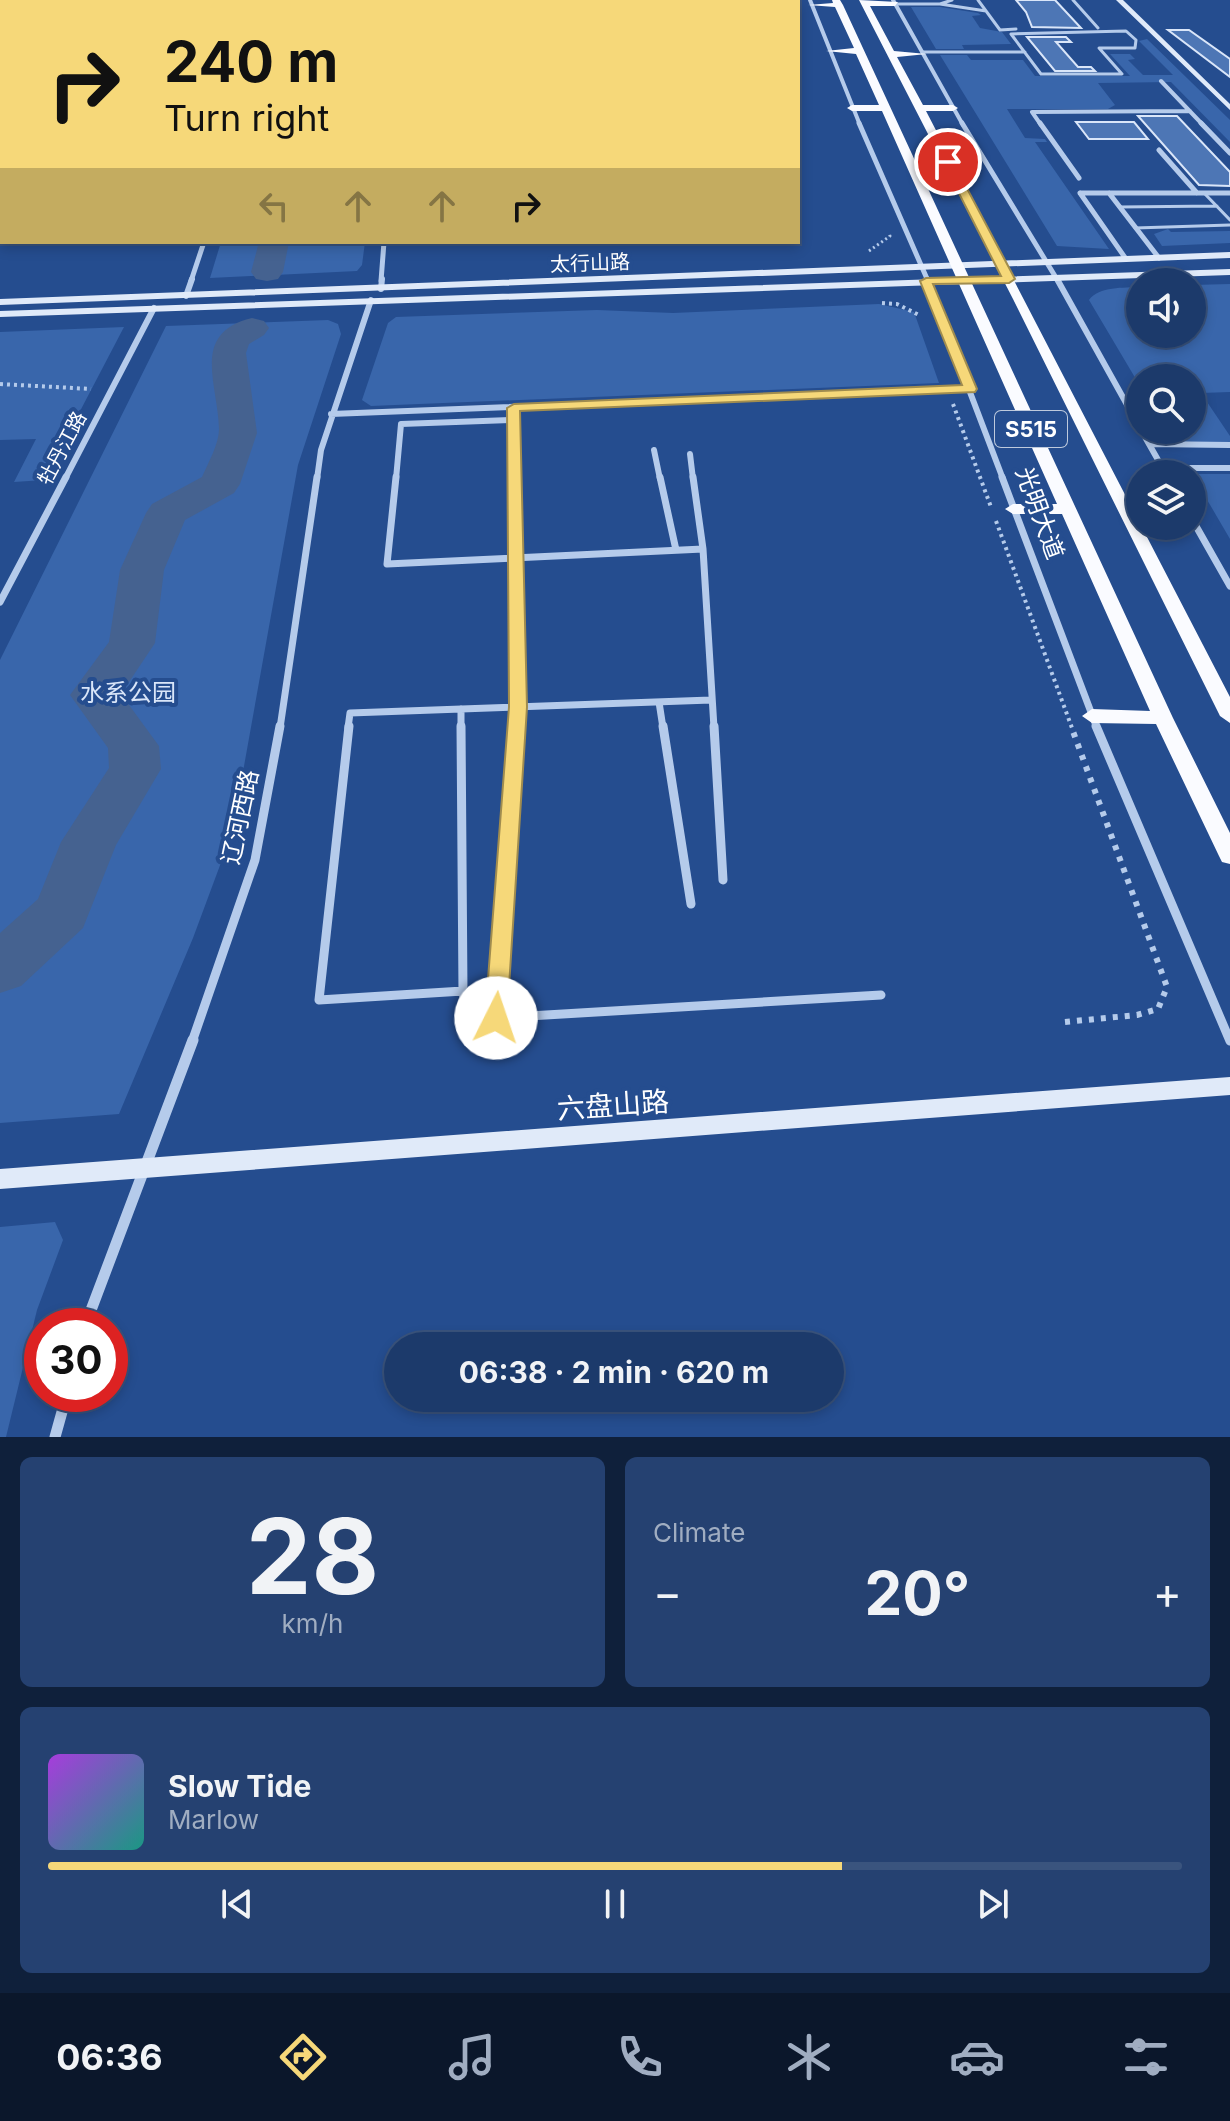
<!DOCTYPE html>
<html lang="en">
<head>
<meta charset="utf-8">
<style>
	body { margin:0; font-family:Inter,"Noto Sans SC",sans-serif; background:#254171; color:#f1f3f6; height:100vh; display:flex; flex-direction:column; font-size:30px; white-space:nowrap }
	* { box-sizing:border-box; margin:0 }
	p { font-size:26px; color:#a0adc1 }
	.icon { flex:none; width:44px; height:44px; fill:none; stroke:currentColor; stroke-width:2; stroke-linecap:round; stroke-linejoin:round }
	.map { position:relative; height:1437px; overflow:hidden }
	.sheet { display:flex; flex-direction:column; gap:20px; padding:20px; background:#0f203b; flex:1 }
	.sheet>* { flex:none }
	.hud { position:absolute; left:0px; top:0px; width:800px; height:244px; box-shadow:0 4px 12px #0003,0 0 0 2px #3a547e; background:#f6d879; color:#111; overflow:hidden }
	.fabs { position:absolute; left:1126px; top:268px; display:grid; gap:16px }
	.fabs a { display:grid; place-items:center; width:80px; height:80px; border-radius:50%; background:#1c3a6b; box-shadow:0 4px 12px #0003,0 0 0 2px #3a547e; font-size:40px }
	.speed { position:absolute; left:24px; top:1308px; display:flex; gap:16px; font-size:40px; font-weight:700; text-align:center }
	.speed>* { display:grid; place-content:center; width:104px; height:104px; border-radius:50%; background:#1c3a6b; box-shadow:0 4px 12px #0003,0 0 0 2px #3a547e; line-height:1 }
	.speed .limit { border:12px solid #d22; background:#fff; color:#111 }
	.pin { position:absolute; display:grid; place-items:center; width:68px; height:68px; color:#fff; margin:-34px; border:4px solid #fff; border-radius:50%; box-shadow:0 2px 8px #0007 }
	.me { position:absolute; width:88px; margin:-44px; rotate:4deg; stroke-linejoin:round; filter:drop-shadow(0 0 6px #0008) }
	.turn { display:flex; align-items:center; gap:28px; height:168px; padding:0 32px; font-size:36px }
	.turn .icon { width:104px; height:104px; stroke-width:2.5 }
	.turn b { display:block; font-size:56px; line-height:68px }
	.lanes { display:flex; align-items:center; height:76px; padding:0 32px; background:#0003; justify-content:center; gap:40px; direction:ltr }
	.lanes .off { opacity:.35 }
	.big { font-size:60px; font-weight:700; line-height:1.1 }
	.sheet .widget { flex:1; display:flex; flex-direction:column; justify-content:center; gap:12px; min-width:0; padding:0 28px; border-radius:12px; background:#254171 }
	.sheet .dial { align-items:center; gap:0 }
	.dial b { font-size:104px; line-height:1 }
	.song { display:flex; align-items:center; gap:24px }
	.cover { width:96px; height:96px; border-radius:12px; background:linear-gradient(135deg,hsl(280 70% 55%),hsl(170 70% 35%)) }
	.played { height:8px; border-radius:4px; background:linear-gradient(90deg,#f6d879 70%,#3a547e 70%) }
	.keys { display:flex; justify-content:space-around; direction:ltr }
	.heat { display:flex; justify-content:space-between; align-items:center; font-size:44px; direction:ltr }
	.sheet .tiles { flex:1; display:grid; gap:20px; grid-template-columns:1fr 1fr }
	.widget:last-child { grid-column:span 2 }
	.trip { position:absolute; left:384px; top:1332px; width:460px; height:80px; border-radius:40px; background:#1c3a6b; box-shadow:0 4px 12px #0003,0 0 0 2px #3a547e; font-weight:700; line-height:80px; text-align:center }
	.menu { display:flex; height:128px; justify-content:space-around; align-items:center; background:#0b172b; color:#a0adc1 }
	.menu .icon { width:56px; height:56px }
	.menu .active { color:#f6d879 }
	.menu b { font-size:36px; color:#f1f3f6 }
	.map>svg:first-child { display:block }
	.green { fill:#3966ab }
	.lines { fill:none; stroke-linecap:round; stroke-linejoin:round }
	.river { fill:#456290; fill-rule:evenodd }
	.building { fill:#4d76b5; stroke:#dae6f9; stroke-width:2 }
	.path-far2 { stroke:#b5cbeb; stroke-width:3; stroke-dasharray:2 3; stroke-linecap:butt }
	.path-far1 { stroke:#b5cbeb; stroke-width:4; stroke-dasharray:3 4; stroke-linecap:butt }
	.path { stroke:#b5cbeb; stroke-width:6; stroke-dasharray:5 7; stroke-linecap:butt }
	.lane { stroke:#b5cbeb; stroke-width:3 }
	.street-far5 { stroke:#b5cbeb; stroke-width:4 }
	.street-far4 { stroke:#b5cbeb; stroke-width:5 }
	.street-far3 { stroke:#b5cbeb; stroke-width:6 }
	.street-far2 { stroke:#b5cbeb; stroke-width:7 }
	.street-far1 { stroke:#b5cbeb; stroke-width:9 }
	.street { stroke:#b5cbeb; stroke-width:11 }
	.secondary { fill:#e0eaf9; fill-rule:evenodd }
	.primary { fill:#fafbff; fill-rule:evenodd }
	.route { fill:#f6d879; stroke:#a08c4f; stroke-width:2 }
	.labels { text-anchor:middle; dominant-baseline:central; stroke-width:8; stroke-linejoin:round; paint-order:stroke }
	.far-street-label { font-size:20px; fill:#fff; stroke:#254d8f }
	.shield { fill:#254d8f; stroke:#becadd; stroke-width:2 }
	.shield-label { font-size:22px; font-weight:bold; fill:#fff }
	.street-label { font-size:24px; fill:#fff; stroke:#254d8f }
	.park-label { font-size:24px; fill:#dae6f9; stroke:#254d8f }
	.near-street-label { font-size:28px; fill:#fff; stroke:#254d8f }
</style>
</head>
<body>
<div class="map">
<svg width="1230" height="1437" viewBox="0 0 1230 1437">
	<rect width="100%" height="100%" fill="#254d8f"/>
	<!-- green -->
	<path class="green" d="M911 7H940L978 13 981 15 972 16 980 28 1002 32 1011 44 962 45 964 49H936Z
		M1147 39 1230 120V142L1171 82 1098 83 1115 105 1108 109H1007L1025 138 1045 139 1047 142H1035L1109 249 1057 246 940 55H967L971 60H1023L1035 76H1130L1110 54H1130L1135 59 1128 60 1143 75H1173L1139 41Z
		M1168 229 1171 232 1230 231V243L1162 246 1154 234Z
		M221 242H365L362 265 357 271 210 278Z
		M1230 284V392L1201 393 1230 436V443H1173L1166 430H1192V378H1140V386L1089 300C1099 286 1124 288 1140 287V334H1192V285Z
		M879 304 914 312 939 383 371 406 362 400 388 323 396 317 597 310 673 313Z
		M328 320 338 324 341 334 298 465 232 833 193 938 119 1114 0 1123V660L166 326Z
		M124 327 44 480 14 482 36 439 0 440V332Z
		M1191 474H1230V539L1192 474Z
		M55 1222 63 1240 37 1310 6 1437H0V1227Z"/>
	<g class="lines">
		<!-- river -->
		<path class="river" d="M360 0H381L359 2Z
			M259 242H289L283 272 278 279 267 281 256 279 251 272Z
			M252 318 264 321 269 328 264 335 249 344 246 353 257 433 240 484 234 493 185 520 164 570 155 643 121 694 159 746 161 769 116 845 83 928 21 986 0 993V933L38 899 61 842 109 768 108 748 70 695 109 642 120 570 146 513 152 504 202 477C208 463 219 444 219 429 218 383 190 333 252 318Z"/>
	</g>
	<!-- building -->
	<path class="building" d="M1016 0H1055L1081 28 1032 27 1026 12Z
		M1168 30H1189L1230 59V77Z
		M1027 37H1066L1071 42H1056L1078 67H1091L1095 71H1055Z
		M1138 116H1177L1230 172V186L1199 185Z
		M1076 122H1134L1148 139H1089Z"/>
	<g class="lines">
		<!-- path-far2 -->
		<path class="path-far2" d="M869 251 890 236 889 233"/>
		<!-- path-far1 -->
		<path class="path-far1" d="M882 303 897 304 921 316
			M0 384 91 389
			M953 404 991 507
			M1192 488 1202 504
			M996 521 1072 728"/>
		<!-- path -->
		<path class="path" d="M1065 1022 1137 1015 1158 1009 1167 987 1071 726"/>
		<!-- lane -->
		<path class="lane" d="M978 0 1000 30 1016 29
			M1073 0 1098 28
			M895 4H940L986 11
			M940 4 952 0
			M1126 31 1136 40 1135 48H1099L1122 74H1041L1011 34Z
			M922 52H1025
			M1204 193 1230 220
			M1119 207 1217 206
			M1135 228 1230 225"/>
		<!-- street-far5 -->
		<path class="street-far5" d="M810 0 860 125
			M893 0 963 125
			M1161 81 1203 125
			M1032 112 1190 111
			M1032 112 1041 125"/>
		<!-- street-far4 -->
		<path class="street-far4" d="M859 123 928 281
			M962 123 1058 281
			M1040 123 1079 178
			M1201 123 1230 153
			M1159 150 1197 193
			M1080 193H1230
			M1080 193 1126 259
			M1109 193 1159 258
			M191 281 204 242
			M381 281 384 242"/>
		<!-- street-far3 -->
		<path class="street-far3" d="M927 279 1003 479
			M1057 279 1140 428
			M381 289 382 279
			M186 296 192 279
			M514 408 515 479
			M331 414 970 389
			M1141 430 1166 474
			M1149 444 1230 445
			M654 450 660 479
			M690 454 693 479
			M1162 468H1230
			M65 479 154 308
			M317 479 321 450 371 300
			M396 479 401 424 512 420"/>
		<!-- street-far2 -->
		<path class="street-far2" d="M396 477 387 564 703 549
			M515 477 517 728
			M660 477 676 550
			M693 477 703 549 714 728
			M1002 477 1097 728
			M1192 519 1230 586
			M0 602 66 477
			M659 702 663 728
			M461 709V728
			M280 728 317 477
			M348 728 350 713 711 700"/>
		<!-- street-far1 -->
		<path class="street-far1" d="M349 726 319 1000 463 991
			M461 726 463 991 466 1013 496 1018 881 995
			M663 726 691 904
			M714 726 723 880
			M1096 726 1230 1041
			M496 1018 517 726
			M192 1042 255 860 280 726"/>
		<!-- street -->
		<path class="street" d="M85 1326 193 1040
			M55 1437 67 1394"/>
		<!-- secondary -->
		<path class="secondary" d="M1116 0H1123L1230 104V110Z
			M1230 252V258L0 305V299Z
			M1230 269V275L0 317V311Z
			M1230 1077V1095L0 1189V1169Z"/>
		<!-- primary -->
		<path class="primary" d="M832 0H840L843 5 1173 718 1230 833V864L1222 862 1219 856 1156 724 1092 723 1082 716 1092 709 1150 711 1062 514H1013L1005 509 1013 504H1057L882 111H852L847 108 852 105H879L856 54 826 51 854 48 835 7 808 5 833 3Z
			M859 0 898 2 895 6H870L894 51 927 54 897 57 923 105H953L958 108 953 111H926L1230 697V723L1220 716 1013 299Z"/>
	</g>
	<!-- route -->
	<path class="route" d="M948 159 953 162 1015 279 1009 283 933 284 977 389 975 392 520 411 527 707 507 1018 504 1025 496 1028 488 1025 485 1018 509 707 507 408 514 404 962 385 920 281 926 278 1001 276 943 162Z"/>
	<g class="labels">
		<!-- far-street labels -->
		<g class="far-street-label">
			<text transform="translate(590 263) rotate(-2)">太行山路</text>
			<text transform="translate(62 448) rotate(-62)">牡丹江路</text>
		</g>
		<!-- shield labels -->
		<rect class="shield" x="995" y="411" width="72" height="36" rx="6"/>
		<g class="shield-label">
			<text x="1031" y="429">S515</text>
		</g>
		<!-- street labels -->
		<g class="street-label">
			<text transform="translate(1040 513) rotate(70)">光明大道</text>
			<text transform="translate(240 817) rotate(-78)">辽河西路</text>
		</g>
		<!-- park labels -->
		<g class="park-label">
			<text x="128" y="692">水系公园</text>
		</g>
		<!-- near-street labels -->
		<g class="near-street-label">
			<text transform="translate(613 1105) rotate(-4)">六盘山路</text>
		</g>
	</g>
</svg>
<div class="fabs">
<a><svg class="icon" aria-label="sound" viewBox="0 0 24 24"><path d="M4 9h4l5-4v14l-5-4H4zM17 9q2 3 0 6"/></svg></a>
<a><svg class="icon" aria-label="search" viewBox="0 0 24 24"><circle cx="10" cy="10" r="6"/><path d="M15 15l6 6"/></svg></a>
<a><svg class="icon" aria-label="layers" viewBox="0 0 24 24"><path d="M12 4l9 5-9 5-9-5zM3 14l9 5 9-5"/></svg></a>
</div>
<div class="speed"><div class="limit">30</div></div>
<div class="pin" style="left:948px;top:162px;background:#d93025"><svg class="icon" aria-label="arrive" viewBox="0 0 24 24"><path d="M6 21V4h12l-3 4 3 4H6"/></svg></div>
<svg class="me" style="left:496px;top:1018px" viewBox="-20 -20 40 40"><circle r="19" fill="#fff"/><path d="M0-13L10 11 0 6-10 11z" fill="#f6d879"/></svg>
<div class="trip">06:38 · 2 min · 620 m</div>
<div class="hud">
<div class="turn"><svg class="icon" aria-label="right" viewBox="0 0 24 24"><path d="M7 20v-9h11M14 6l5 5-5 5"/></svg><div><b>240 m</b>Turn right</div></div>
<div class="lanes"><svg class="icon off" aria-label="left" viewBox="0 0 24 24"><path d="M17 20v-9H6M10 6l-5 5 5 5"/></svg><svg class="icon off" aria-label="ahead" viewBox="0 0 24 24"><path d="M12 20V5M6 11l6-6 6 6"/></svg><svg class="icon off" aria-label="ahead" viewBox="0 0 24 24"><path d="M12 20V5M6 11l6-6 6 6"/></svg><svg class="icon" aria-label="right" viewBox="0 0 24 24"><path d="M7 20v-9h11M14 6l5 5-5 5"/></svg></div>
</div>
</div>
<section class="sheet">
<div class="tiles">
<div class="widget dial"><b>28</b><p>km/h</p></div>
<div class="widget"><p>Climate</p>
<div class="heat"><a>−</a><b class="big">20°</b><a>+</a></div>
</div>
<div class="widget">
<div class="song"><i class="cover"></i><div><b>Slow Tide</b><p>Marlow</p></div></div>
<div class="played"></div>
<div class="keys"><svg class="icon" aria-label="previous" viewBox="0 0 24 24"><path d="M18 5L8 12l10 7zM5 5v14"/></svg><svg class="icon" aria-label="pause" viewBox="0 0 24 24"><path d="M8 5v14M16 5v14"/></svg><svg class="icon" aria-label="next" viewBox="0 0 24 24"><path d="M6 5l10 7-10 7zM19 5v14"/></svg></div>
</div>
</div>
</section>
<nav class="menu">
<b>06:36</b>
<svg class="icon active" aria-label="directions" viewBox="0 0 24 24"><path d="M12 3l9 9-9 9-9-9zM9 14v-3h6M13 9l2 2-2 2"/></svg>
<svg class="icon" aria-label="music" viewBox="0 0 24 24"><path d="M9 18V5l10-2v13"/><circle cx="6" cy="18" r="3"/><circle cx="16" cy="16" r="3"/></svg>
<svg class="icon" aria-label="phone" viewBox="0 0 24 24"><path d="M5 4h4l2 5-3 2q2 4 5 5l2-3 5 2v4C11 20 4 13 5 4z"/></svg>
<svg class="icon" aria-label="climate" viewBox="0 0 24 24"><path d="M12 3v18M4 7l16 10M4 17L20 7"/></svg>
<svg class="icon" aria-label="car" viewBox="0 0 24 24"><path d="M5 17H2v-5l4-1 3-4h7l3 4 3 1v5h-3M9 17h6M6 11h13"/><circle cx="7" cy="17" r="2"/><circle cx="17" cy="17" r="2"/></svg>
<svg class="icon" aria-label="filters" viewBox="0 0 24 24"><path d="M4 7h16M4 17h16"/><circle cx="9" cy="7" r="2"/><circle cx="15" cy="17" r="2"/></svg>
</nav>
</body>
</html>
